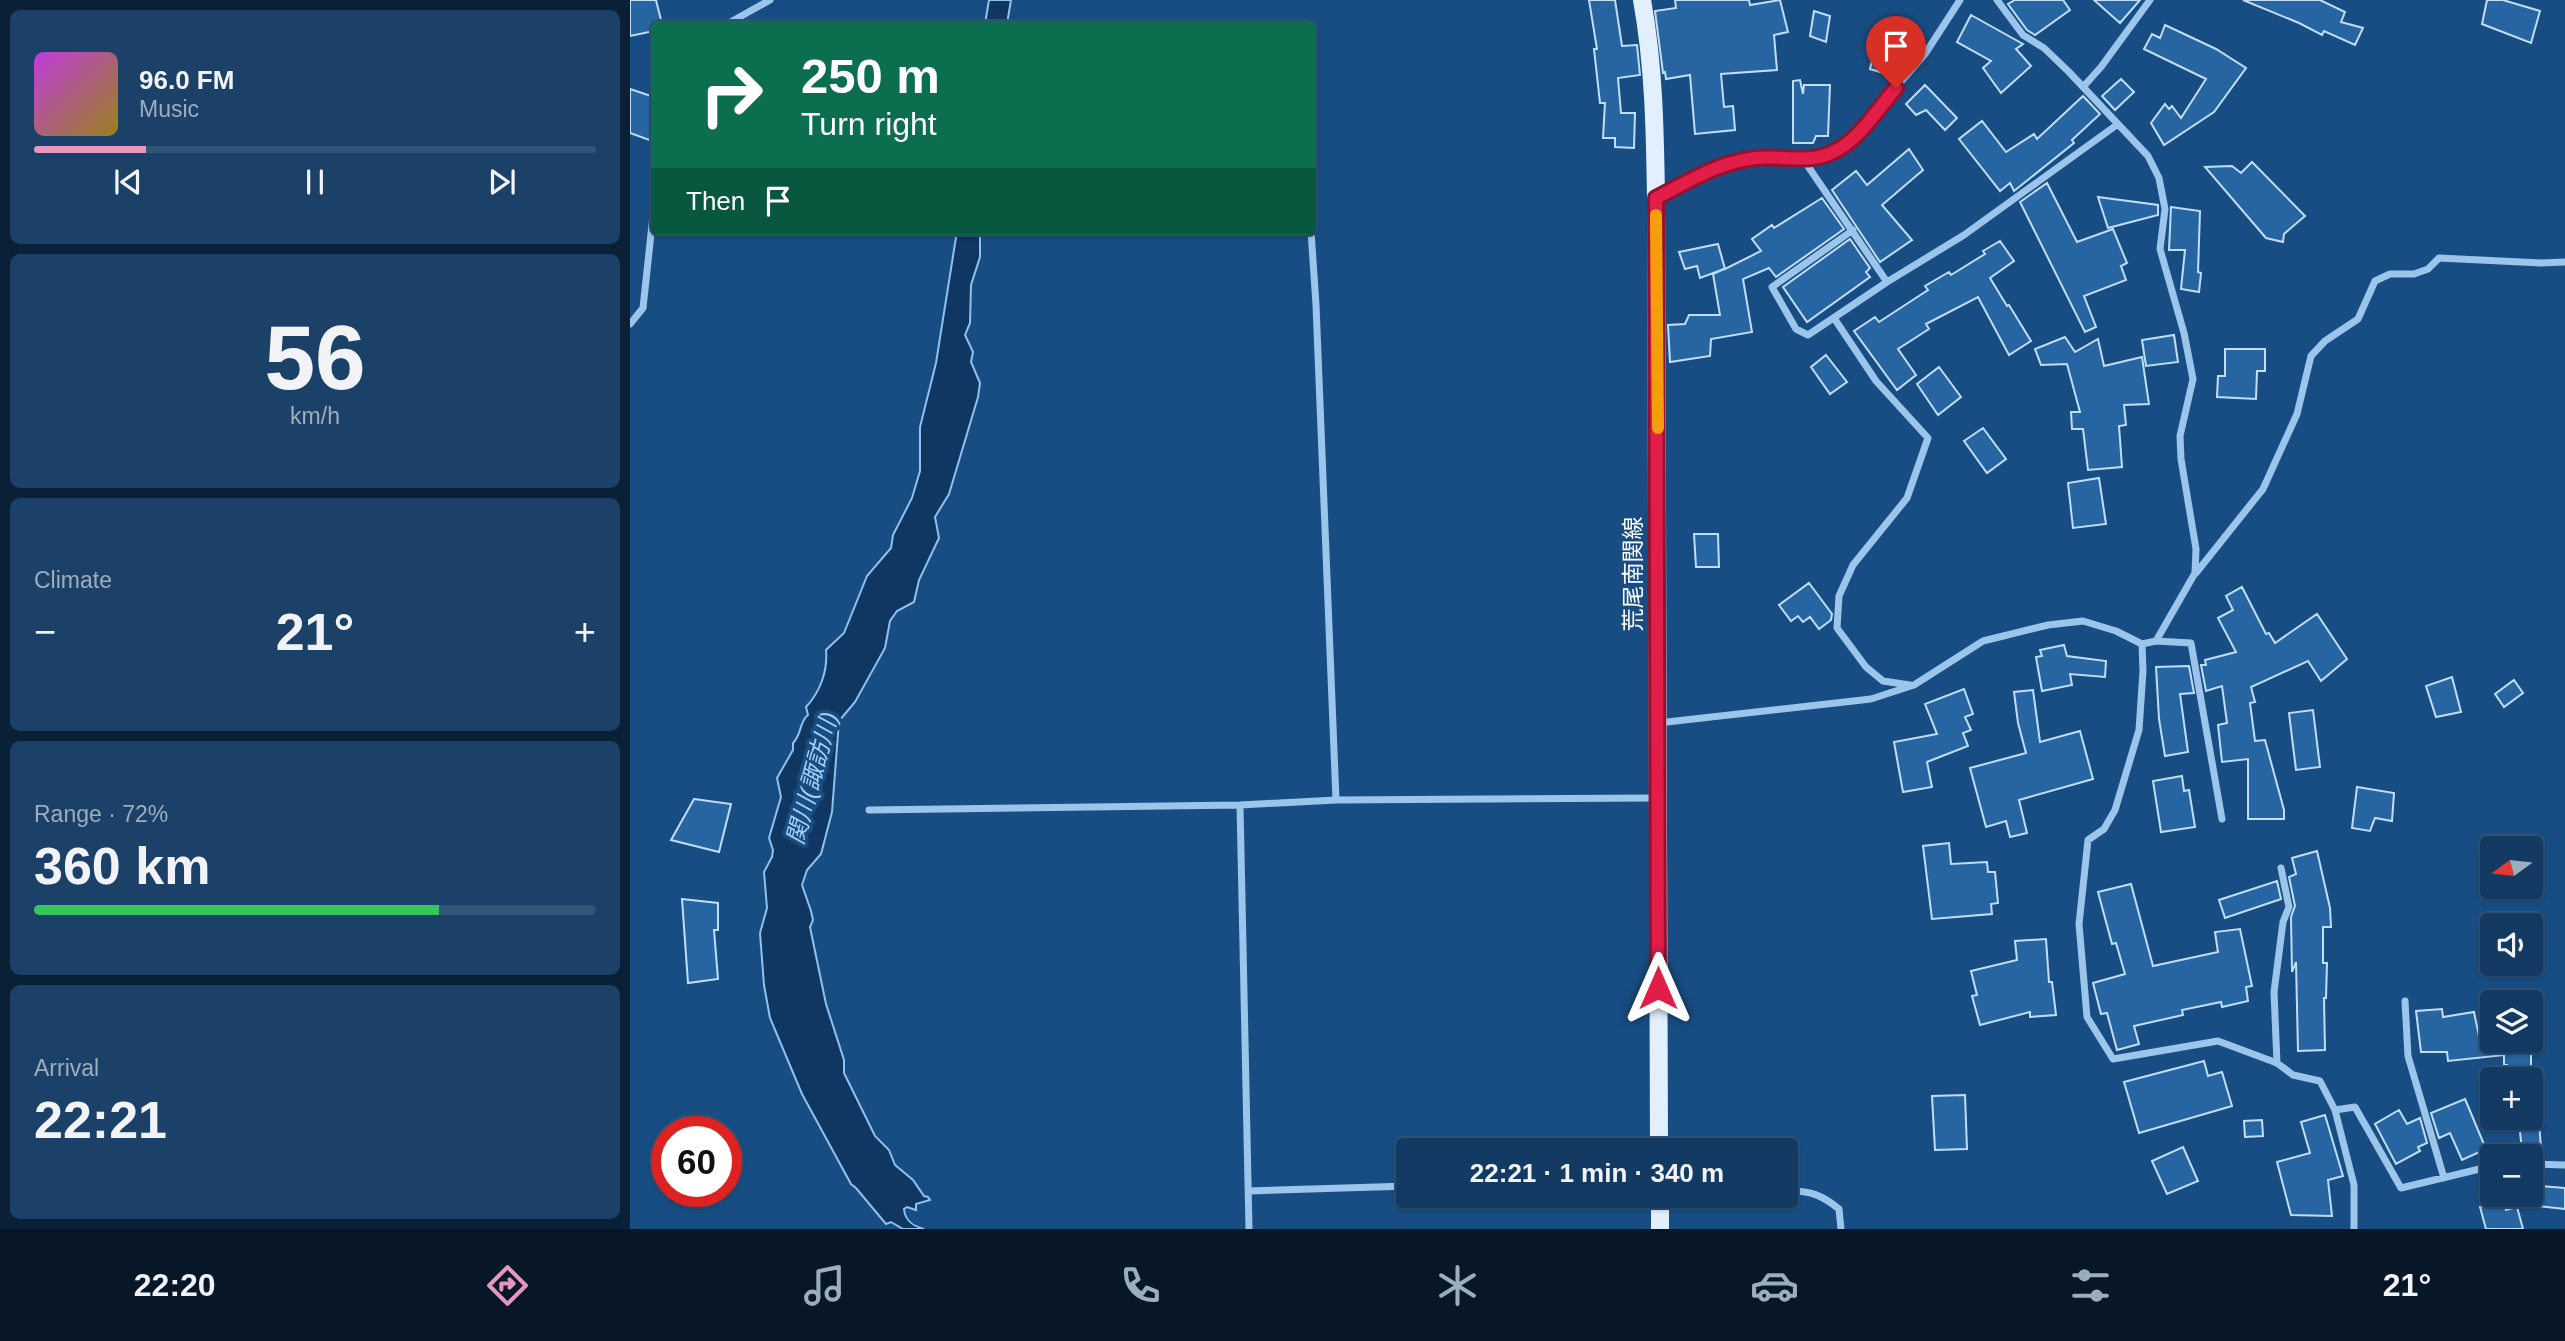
<!DOCTYPE html>
<html lang="en">
<head>
<meta charset="utf-8">
<style>
	body { margin:0; font-family:Helvetica,"Noto Sans JP",sans-serif; background:#1b4168; color:#f1f3f6; height:100vh; display:flex; flex-direction:column; font-size:26px; white-space:nowrap }
	* { box-sizing:border-box; margin:0 }
	p { font-size:23px; color:#9cadbe }
	.icon { flex:none; width:38px; height:38px; fill:none; stroke:currentColor; stroke-width:2; stroke-linecap:round; stroke-linejoin:round }
	.map { position:relative; flex:1; overflow:hidden }
	.drawer { display:flex; flex-direction:column; gap:10px; padding:10px; background:#0a2036; width:630px }
	.drawer>* { flex:none }
	.banner { position:absolute; left:21px; top:21px; width:665px; height:214px; border-radius:7px; box-shadow:0 2px 5px #0004,0 0 0 2px #315477; background:#0b6e4f; color:#fff; overflow:hidden }
	.needle { width:46px; rotate:255deg }
	.buttons { position:absolute; left:1850px; top:836px; display:grid; gap:14px }
	.buttons a { display:grid; place-items:center; width:63px; height:63px; border-radius:7px; background:#123a62; box-shadow:0 2px 5px #0004,0 0 0 2px #315477; font-size:35px }
	.speed { position:absolute; left:21px; top:1116px; display:flex; gap:14px; font-size:35px; font-weight:700; text-align:center }
	.speed>* { display:grid; place-content:center; width:91px; height:91px; border-radius:50%; background:#123a62; box-shadow:0 2px 5px #0004,0 0 0 2px #315477; line-height:1 }
	.speed .limit { border:10px solid #d22; background:#fff; color:#111 }
	.pin { position:absolute; display:grid; place-items:center; width:60px; height:60px; color:#fff; margin:-72px -30px; border-radius:50% 50% 50% 0; rotate:-45deg; box-shadow:0 0 7px #0007 }
	.pin .icon { rotate:45deg }
	.me { position:absolute; width:77px; margin:-38px; rotate:0deg; stroke-linejoin:round; filter:drop-shadow(0 0 5px #0008) }
	.turn { display:flex; align-items:center; gap:24px; height:147px; padding:0 35px; font-size:32px }
	.turn .icon { width:91px; height:91px; stroke-width:2.5 }
	.turn b { display:block; font-size:49px; line-height:60px }
	.then { display:flex; align-items:center; height:66px; padding:0 35px; background:#0003; gap:14px; font-size:26px }
	.big { font-size:52px; font-weight:700; line-height:1.1 }
	.drawer .tile { flex:1; display:flex; flex-direction:column; justify-content:center; gap:10px; min-width:0; padding:0 24px; border-radius:10px; background:#1b4168 }
	.drawer .dial { align-items:center; gap:0 }
	.dial b { font-size:91px; line-height:1 }
	.song { display:flex; align-items:center; gap:21px }
	.cover { width:84px; height:84px; border-radius:10px; background:linear-gradient(135deg,hsl(290 70% 55%),hsl(50 70% 35%)) }
	.played { height:7px; border-radius:4px; background:linear-gradient(90deg,#e797bd 20%,#315477 20%) }
	.keys { display:flex; justify-content:space-around; direction:ltr }
	.heat { display:flex; justify-content:space-between; align-items:center; font-size:38px; direction:ltr }
	.charge { height:10px; border-radius:5px; background:linear-gradient(90deg,#34c759 72%,#315477 0) }
	.trip { position:absolute; left:766px; top:1138px; width:402px; height:70px; border-radius:7px; background:#123a62; box-shadow:0 2px 5px #0004,0 0 0 2px #315477; font-weight:700; line-height:70px; text-align:center }
	.menu { display:flex; height:112px; justify-content:space-around; align-items:center; background:#071727; color:#9cadbe }
	.menu .icon { width:49px; height:49px }
	.menu .selected { color:#e797bd }
	.menu b { font-size:32px; color:#f1f3f6 }
	main { display:flex; flex:1; min-height:0 }
	.map>svg:first-child { display:block }
	.water { fill:#0f3761; stroke:#8fc1ef; stroke-width:2 }
	.building { fill:#2665a2; stroke:#c1def9; stroke-width:2 }
	.lines { fill:none; stroke-linecap:round; stroke-linejoin:round }
	.street { stroke:#9cc5ec; stroke-width:7 }
	.primary { stroke:#e1efff; stroke-width:18 }
	.route-casing { stroke:#92132f; stroke-width:18 }
	.route { stroke:#e11d48; stroke-width:12 }
	.slow { stroke:#f59e0b; stroke-width:12 }
	.labels { text-anchor:middle; dominant-baseline:central; stroke-width:7; stroke-linejoin:round; paint-order:stroke }
	.street-label { font-size:23px; fill:#fff; stroke:#184d83 }
	.water-label { font-size:24px; font-style:italic; fill:#a8cff4; stroke:#184d83 }
</style>
</head>
<body>
<main>
<section class="drawer">
<div class="tile">
<div class="song"><i class="cover"></i><div><b>96.0 FM</b><p>Music</p></div></div>
<div class="played"></div>
<div class="keys"><svg class="icon" aria-label="previous" viewBox="0 0 24 24"><path d="M18 5L8 12l10 7zM5 5v14"/></svg><svg class="icon" aria-label="pause" viewBox="0 0 24 24"><path d="M8 5v14M16 5v14"/></svg><svg class="icon" aria-label="next" viewBox="0 0 24 24"><path d="M6 5l10 7-10 7zM19 5v14"/></svg></div>
</div>
<div class="tile dial"><b>56</b><p>km/h</p></div>
<div class="tile"><p>Climate</p>
<div class="heat"><a>−</a><b class="big">21°</b><a>+</a></div>
</div>
<div class="tile"><p>Range · 72%</p><b class="big">360 km</b><div class="charge"></div></div>
<div class="tile"><p>Arrival</p><b class="big">22:21</b></div>
</section>
<div class="map">
<svg width="1935" height="1229" viewBox="0 0 1935 1229">
	<rect width="100%" height="100%" fill="#184d83"/>
	<!-- water -->
	<path class="water" d="M359 0H381L377 24H355Z
		M327 231H350V257L341 285 340 323 335 335 343 352 341 362 350 383 348 397 319 494 305 517 309 538 289 580 284 602 267 611 260 621 255 648 225 702 209 721 202 812 191 854 177 870 172 885 181 911 183 920 180 927 196 1004 214 1060V1073L245 1136 259 1150 265 1165 283 1180 294 1196 298 1197 300 1200 286 1204V1210L277 1207 274 1209C275 1221 283 1226 294 1229H273L261 1222 256 1224 226 1188 221 1184 172 1094 140 1018 134 985 130 933 137 908 134 872 142 857 143 850 139 838 151 797 147 778 163 750V743C172 734 169 722 178 715L176 707C190 692 198 671 196 650L214 633 237 576 261 548 263 535 282 498 290 471V427L306 363Z"/>
	<!-- building -->
	<path class="building" d="M0 0H26L32 24H24V31L0 36Z
		M959 0H985L992 46 1007 45 1010 75 988 78 991 113H1005L1004 148 985 147V138H973L975 103H970L964 49H967Z
		M1045 0H1119L1120 5 1150 0 1158 32 1144 35 1147 70 1091 74 1094 107 1103 106 1105 130 1065 134 1060 75 1036 79 1035 72 1033 73 1025 11 1046 8Z
		M1385 0H1433L1440 10 1405 35 1397 30 1378 4Z
		M1464 0H1510L1490 23Z
		M1613 0H1690L1715 12 1711 22 1733 28 1725 45 1694 31 1692 35 1669 23Z
		M1857 0H1873L1910 11 1901 43 1852 24Z
		M1184 11 1200 16 1196 42 1180 36Z
		M1341 15 1393 44 1386 49 1401 66 1371 93 1353 68 1361 61 1327 42Z
		M1535 25 1586 49 1616 68 1584 112 1534 145 1521 123 1535 104 1539 109 1542 106 1551 118 1576 79 1514 49 1522 34 1530 38Z
		M1247 39 1283 47 1277 66 1267 77 1240 69Z
		M1491 79 1504 92 1485 110 1472 96Z
		M1170 80 1173 94 1174 85H1200L1198 136H1186L1183 143H1163V81Z
		M1295 85 1327 118 1315 130 1296 110 1286 115 1276 104Z
		M0 89 24 97V129L22 141 0 133Z
		M1453 96 1470 114 1442 140 1444 143 1384 191 1380 183 1370 191 1329 139 1352 121 1376 152 1404 134 1407 139Z
		M1279 149 1293 170 1252 205 1282 240 1250 262 1202 190 1226 171 1237 185Z
		M1622 162 1675 216 1654 234 1653 242 1636 238 1575 167 1602 166 1611 173Z
		M1417 183 1447 242 1483 229 1497 263 1491 266 1496 280 1454 296 1466 327 1455 332 1390 202Z
		M1468 197 1528 205V215L1478 228Z
		M1192 198 1214 229 1146 277 1139 268 1113 279 1122 332 1081 339 1080 356 1040 362 1038 325 1055 324 1059 315H1090L1083 274 1094 269 1070 278 1067 266 1055 269 1049 252 1088 244 1095 269 1131 251 1122 239 1142 225 1144 228Z
		M1541 207 1570 211 1568 272 1571 273 1569 292 1551 289 1555 250H1539Z
		M1220 239 1240 268 1236 272 1240 277 1177 322 1153 287Z
		M1370 241 1384 261 1360 278 1377 306 1379 305 1401 341 1379 355 1348 297 1296 324 1299 329 1268 349 1286 375 1267 390 1224 331 1245 317 1249 322 1298 290 1295 286 1319 272 1321 275 1355 254 1353 251Z
		M1544 335 1548 362 1516 366 1512 340Z
		M1435 337 1445 352 1468 339 1474 366 1512 357 1519 404 1494 405 1496 425 1489 426 1492 467 1458 470 1453 429H1442L1441 412H1450L1437 364 1411 365 1405 349Z
		M1595 349H1635V371H1627L1626 399 1587 397 1588 376H1595Z
		M1196 355 1217 382 1200 394 1181 367Z
		M1309 367 1331 397 1308 415 1287 384Z
		M1353 428 1376 459 1357 473 1334 441Z
		M1469 478 1476 524 1443 528 1438 483Z
		M1064 534H1088L1089 567H1066Z
		M1179 583 1202 614 1201 620 1189 629 1180 617 1173 622 1168 616 1161 621 1149 605Z
		M1612 587 1636 634 1639 633 1645 643 1687 614 1717 659 1691 681 1678 661 1621 687 1625 702 1620 703 1625 741 1635 740 1654 810V819H1618V759L1592 762 1588 725 1597 723 1592 686 1576 691 1571 665H1576L1575 660 1606 652 1588 618 1603 610 1596 596Z
		M1434 645 1437 656 1476 661 1475 677 1440 674 1442 685 1412 691 1406 657 1412 656 1410 650Z
		M1559 666 1564 693 1550 694 1558 752 1535 756 1529 719 1526 667Z
		M1822 677 1831 712 1806 717 1796 686Z
		M1884 680 1893 693 1874 707 1865 694Z
		M1334 689 1343 714 1335 717 1341 730 1333 733 1338 746 1297 762 1302 787 1273 792 1264 742 1307 734 1295 704Z
		M1403 690 1410 742 1450 731 1463 779 1389 800 1397 833 1380 837 1376 821 1356 827 1340 768 1396 753 1388 723 1384 692Z
		M1683 710 1690 767 1666 770 1659 713Z
		M1552 776 1554 791 1559 790 1565 827 1531 832 1523 781Z
		M1727 787 1764 793 1762 821 1745 818 1740 831 1722 828Z
		M64 799 101 804 89 852 41 840Z
		M1319 843 1321 864 1357 862 1358 872H1365L1368 903 1361 904 1362 914 1302 919 1293 846Z
		M1687 851 1700 908 1701 927H1693V963H1697L1696 998H1694L1695 1050 1668 1051 1666 962 1662 972 1661 917 1665 906 1659 877 1666 874 1662 858Z
		M1647 881 1651 899 1595 918 1589 900Z
		M1501 884 1523 966 1588 952 1585 932 1610 929 1622 986 1616 987 1618 1001 1592 1007 1591 1002 1552 1010 1553 1015 1504 1026 1509 1044 1487 1050 1477 1013 1471 1014 1463 983 1495 974 1486 943 1482 944 1468 892Z
		M52 899 88 903V930H84L88 979 58 983Z
		M1416 939 1419 982H1422L1426 1015 1400 1017V1012L1350 1025 1342 996 1347 995 1341 971 1387 960 1385 941Z
		M1812 1009 1813 1017 1844 1012 1850 1041H1901V1080H1876L1877 1065H1874V1055L1818 1061 1817 1052H1791L1786 1011Z
		M1574 1061 1578 1076 1592 1072 1602 1106 1509 1133 1494 1082Z
		M1335 1095 1337 1149 1305 1150 1302 1096Z
		M1835 1099 1856 1149 1832 1160 1820 1133 1809 1138 1801 1113Z
		M1769 1110 1777 1124 1790 1118 1797 1143 1788 1147 1790 1151 1766 1164 1745 1124Z
		M1695 1115 1713 1176 1698 1180 1702 1216 1661 1215 1647 1162 1680 1153 1671 1122Z
		M1632 1120 1633 1136 1615 1137 1614 1121Z
		M1909 1122 1911 1148 1892 1150 1889 1123Z
		M1553 1147 1568 1181 1537 1194 1522 1161Z
		M1909 1186 1935 1188V1209L1907 1206Z
		M1874 1200 1876 1210 1887 1207 1893 1229H1856L1850 1207Z"/>
	<g class="lines">
		<!-- street -->
		<path class="street" d="M1367 0 1393 35 1414 48 1439 72 1518 156 1529 178 1535 209 1530 249 1554 333 1563 379 1550 436 1551 459 1566 549 1565 573 1526 641
			M97 24 140 0
			M1453 87 1471 67 1520 0
			M1173 159 1257 282
			M1027 198 1092 164 1128 158 1173 159 1201 154 1221 140 1295 54 1330 0
			M1223 230 1142 287 1166 329 1178 335 1257 282 1334 235 1488 124
			M681 231 686 305 706 800
			M1204 318 1246 381 1298 438 1277 498 1223 565 1209 596 1207 628 1236 667 1253 681 1280 685
			M0 324 13 308 24 206
			M1566 573 1633 489 1667 414 1681 356 1695 341 1728 319 1745 281 1760 274H1784L1798 269 1809 258 1911 263 1935 262
			M1512 644 1513 671 1509 730 1485 810 1474 829 1458 840 1449 924 1457 1017 1483 1059 1588 1041 1647 1063 1663 1075 1690 1081 1705 1110 1724 1185V1229
			M1028 723 1241 699 1284 685 1353 641 1418 625 1453 621 1486 631 1512 644 1526 641 1561 643 1592 819
			M610 805 619 1229
			M239 810 610 805 706 800 1026 798
			M1775 1001 1778 1056 1814 1178
			M1647 1063 1644 992 1653 922 1659 907 1651 868
			M1705 1110 1725 1107 1771 1188 1862 1166
			M1900 1164 1935 1165
			M619 1191 779 1186
			M1157 1191C1179 1190 1192 1195 1209 1209L1211 1229
			M893 1195 922 1202 967 1195"/>
		<!-- primary -->
		<path class="primary" d="M1012 0C1024 66 1025 131 1026 198L1029 1150
			M1030 1229V1195"/>
	</g>
	<g class="lines">
		<defs>
			<path id="route" d="M1028 988 1026 198C1059 181 1089 162 1126 158 1150 155 1178 164 1201 153 1228 142 1247 110 1266 88"/>
		</defs>
		<!-- route casing -->
		<use href="#route" class="route-casing"/>
		<!-- route -->
		<use href="#route" class="route"/>
		<!-- slow -->
		<path class="slow" d="M1026 215 1028 428"/>
	</g>
	<g class="labels">
		<!-- street labels -->
		<g class="street-label">
			<text transform="translate(1003 574) rotate(-90)">荒尾南関線</text>
		</g>
		<!-- water labels -->
		<g class="water-label">
			<text transform="translate(182 778) rotate(-75)">関川(諏訪川)</text>
		</g>
	</g>
</svg>
<div class="buttons">
<a><svg class="needle" viewBox="-14 -14 28 28"><path d="M0-13l5 13h-10z" fill="#e53935"/><path d="M0 13l5-13h-10z" fill="#9cadbe"/></svg></a>
<a><svg class="icon" aria-label="sound" viewBox="0 0 24 24"><path d="M4 9h4l5-4v14l-5-4H4zM17 9q2 3 0 6"/></svg></a>
<a><svg class="icon" aria-label="layers" viewBox="0 0 24 24"><path d="M12 4l9 5-9 5-9-5zM3 14l9 5 9-5"/></svg></a>
<a>+</a>
<a>−</a>
</div>
<div class="speed"><div class="limit">60</div></div>
<div class="pin" style="left:1266px;top:88px;background:#d93025"><svg class="icon" aria-label="arrive" viewBox="0 0 24 24"><path d="M6 21V4h12l-3 4 3 4H6"/></svg></div>
<svg class="me" style="left:1028px;top:988px" viewBox="-20 -20 40 40"><path d="M0-17L14 15 0 8-14 15z" fill="#e11d48" stroke="#fff" stroke-width="4"/></svg>
<div class="trip">22:21 · 1 min · 340 m</div>
<div class="banner">
<div class="turn"><svg class="icon" aria-label="right" viewBox="0 0 24 24"><path d="M7 20v-9h11M14 6l5 5-5 5"/></svg><div><b>250 m</b>Turn right</div></div>
<div class="then">Then<svg class="icon" aria-label="arrive" viewBox="0 0 24 24"><path d="M6 21V4h12l-3 4 3 4H6"/></svg></div>
</div>
</div>
</main>
<nav class="menu">
<b>22:20</b>
<svg class="icon selected" aria-label="directions" viewBox="0 0 24 24"><path d="M12 3l9 9-9 9-9-9zM9 14v-3h6M13 9l2 2-2 2"/></svg>
<svg class="icon" aria-label="music" viewBox="0 0 24 24"><path d="M9 18V5l10-2v13"/><circle cx="6" cy="18" r="3"/><circle cx="16" cy="16" r="3"/></svg>
<svg class="icon" aria-label="phone" viewBox="0 0 24 24"><path d="M5 4h4l2 5-3 2q2 4 5 5l2-3 5 2v4C11 20 4 13 5 4z"/></svg>
<svg class="icon" aria-label="climate" viewBox="0 0 24 24"><path d="M12 3v18M4 7l16 10M4 17L20 7"/></svg>
<svg class="icon" aria-label="car" viewBox="0 0 24 24"><path d="M5 17H2v-5l4-1 3-4h7l3 4 3 1v5h-3M9 17h6M6 11h13"/><circle cx="7" cy="17" r="2"/><circle cx="17" cy="17" r="2"/></svg>
<svg class="icon" aria-label="filters" viewBox="0 0 24 24"><path d="M4 7h16M4 17h16"/><circle cx="9" cy="7" r="2"/><circle cx="15" cy="17" r="2"/></svg>
<b>21°</b>
</nav>
</body>
</html>
